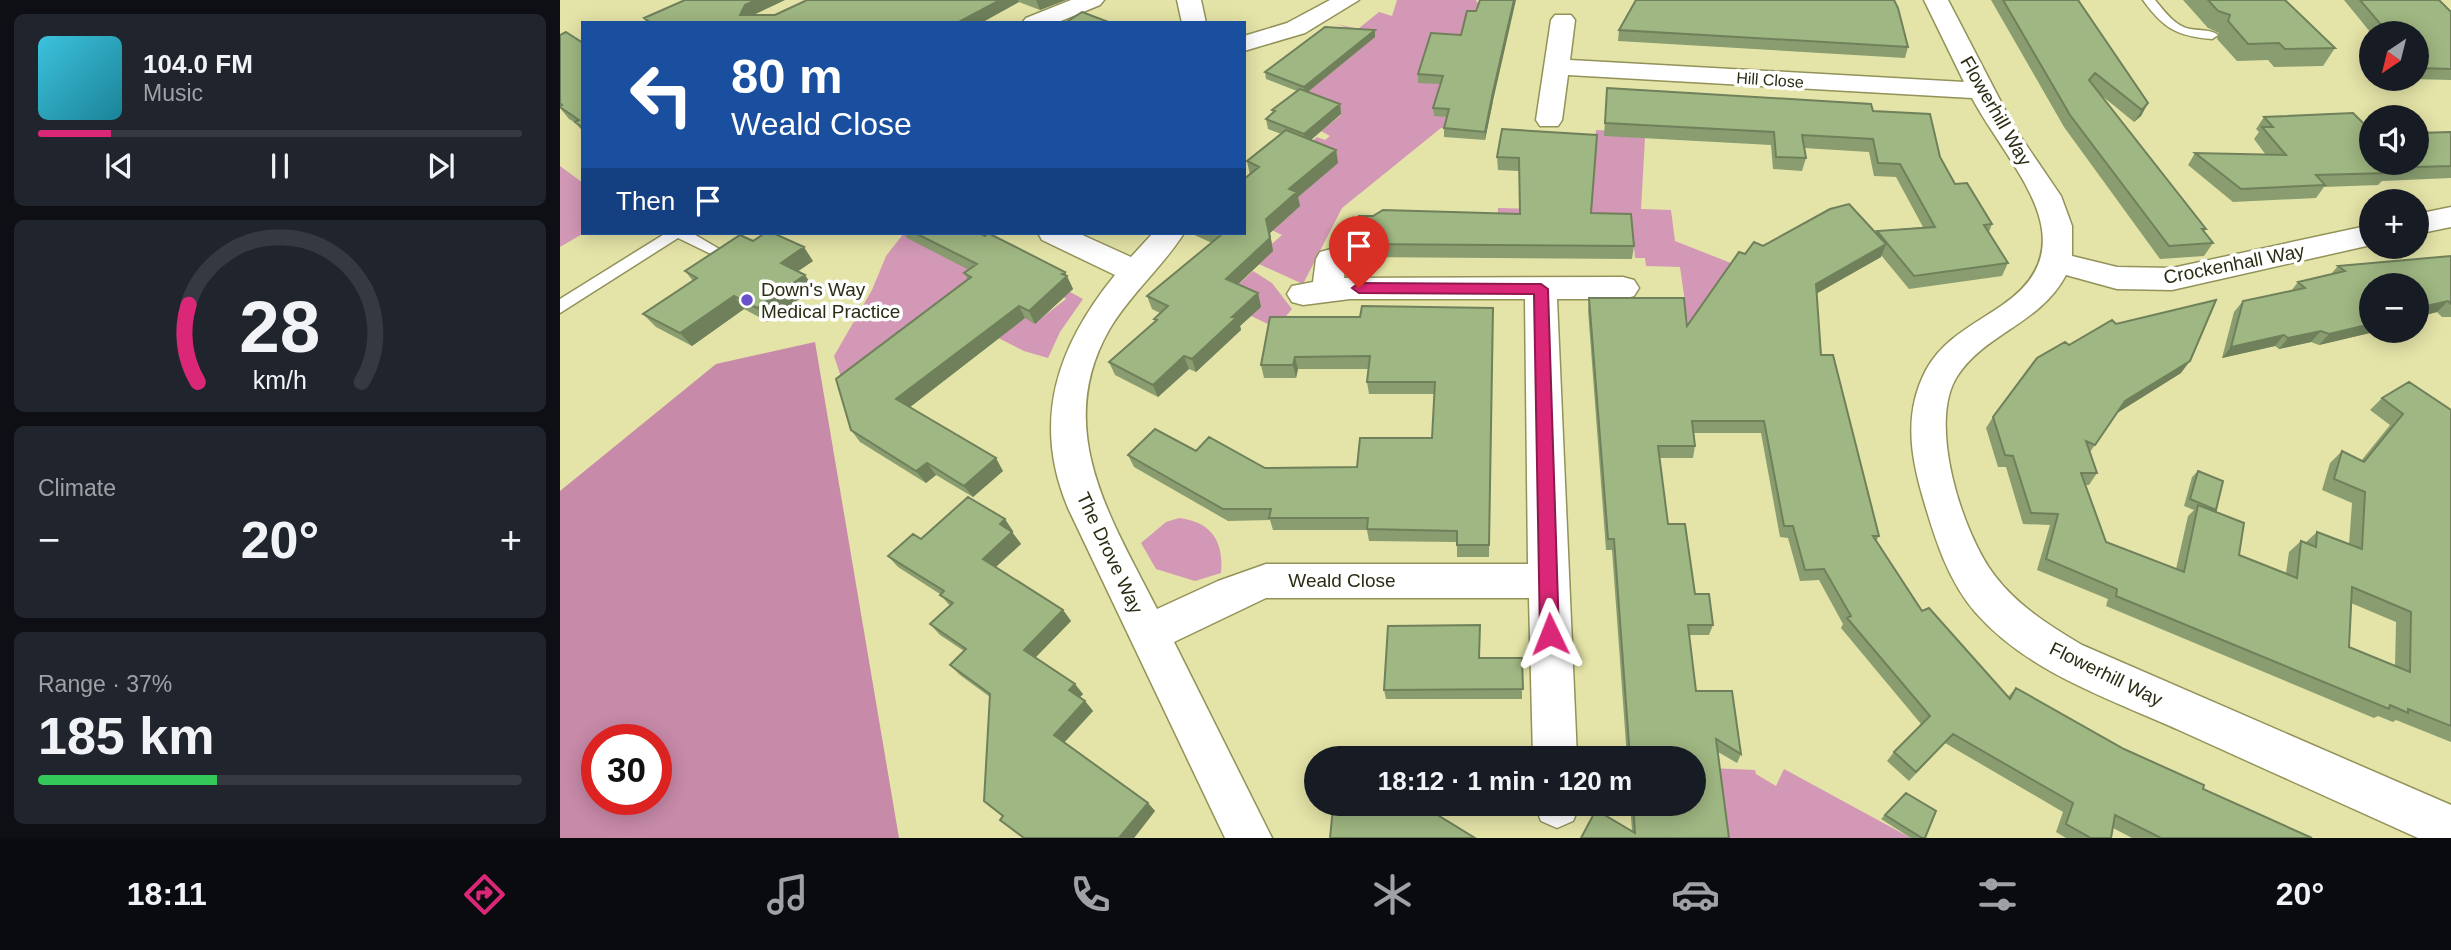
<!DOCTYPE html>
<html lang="en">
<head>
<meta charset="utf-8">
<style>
	body { margin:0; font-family:Helvetica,sans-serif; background:#20242c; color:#f1f3f6; height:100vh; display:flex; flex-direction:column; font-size:26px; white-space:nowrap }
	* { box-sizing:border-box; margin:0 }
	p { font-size:23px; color:#9ea1a6 }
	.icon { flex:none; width:38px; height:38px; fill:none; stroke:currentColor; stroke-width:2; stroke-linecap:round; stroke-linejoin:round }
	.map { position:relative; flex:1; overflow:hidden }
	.details { display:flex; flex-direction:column; gap:14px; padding:14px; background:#0d0f14; width:560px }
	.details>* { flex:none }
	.guide { position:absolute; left:21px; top:21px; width:665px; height:214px; border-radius:0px; box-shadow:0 4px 18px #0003; background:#1a4fa0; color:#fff; overflow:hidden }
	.needle { width:46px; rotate:215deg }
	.fabs { position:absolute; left:1799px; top:21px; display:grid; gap:14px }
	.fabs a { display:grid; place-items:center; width:70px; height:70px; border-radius:50%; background:#171b24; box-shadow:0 4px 18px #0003; font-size:35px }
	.speed { position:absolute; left:21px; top:724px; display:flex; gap:14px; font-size:35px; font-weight:700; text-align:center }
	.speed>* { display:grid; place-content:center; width:91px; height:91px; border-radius:50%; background:#171b24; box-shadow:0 4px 18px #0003; line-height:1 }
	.speed .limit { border:10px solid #d22; background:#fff; color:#111 }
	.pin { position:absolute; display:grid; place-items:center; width:60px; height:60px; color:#fff; margin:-72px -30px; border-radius:50% 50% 50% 0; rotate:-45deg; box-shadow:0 0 7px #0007 }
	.pin .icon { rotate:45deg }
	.me { position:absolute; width:77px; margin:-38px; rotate:358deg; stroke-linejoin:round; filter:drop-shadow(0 0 5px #0008) }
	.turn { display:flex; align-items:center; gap:24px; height:147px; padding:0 35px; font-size:32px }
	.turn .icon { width:91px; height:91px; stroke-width:2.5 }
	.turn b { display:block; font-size:49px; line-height:60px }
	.then { display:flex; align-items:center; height:66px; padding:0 35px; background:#0003; gap:14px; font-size:26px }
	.big { font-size:52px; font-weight:600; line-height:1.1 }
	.details .tile { flex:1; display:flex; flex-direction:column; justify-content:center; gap:10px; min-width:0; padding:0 24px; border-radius:10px; background:#20242c }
	.details .dial { align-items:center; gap:0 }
	.dial svg { height:182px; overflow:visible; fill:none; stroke:#363941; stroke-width:7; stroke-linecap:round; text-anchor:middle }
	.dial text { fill:#f1f3f6; stroke:none }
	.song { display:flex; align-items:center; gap:21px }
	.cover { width:84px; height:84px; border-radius:10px; background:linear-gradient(135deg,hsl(190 70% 55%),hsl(190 70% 35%)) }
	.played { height:7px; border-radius:4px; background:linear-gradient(90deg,#db2777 15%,#363941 15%) }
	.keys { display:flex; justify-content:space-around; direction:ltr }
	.heat { display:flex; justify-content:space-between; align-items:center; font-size:38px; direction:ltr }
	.charge { height:10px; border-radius:5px; background:linear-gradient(90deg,#34c759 37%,#363941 0) }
	.trip { position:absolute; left:744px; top:746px; width:402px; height:70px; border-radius:35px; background:#171b24; box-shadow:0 4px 18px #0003; font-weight:600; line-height:70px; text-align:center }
	.tab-bar { display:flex; height:112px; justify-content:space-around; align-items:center; background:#090b0e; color:#9ea1a6 }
	.tab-bar .icon { width:49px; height:49px }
	.tab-bar .on { color:#db2777 }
	.tab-bar b { font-size:32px; color:#f1f3f6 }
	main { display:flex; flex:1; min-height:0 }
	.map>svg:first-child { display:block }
	.green { fill:#d398b6 }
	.forest { fill:#c78aa9; fill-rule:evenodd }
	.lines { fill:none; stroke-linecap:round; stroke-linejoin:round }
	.service-casing { stroke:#929259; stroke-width:3 }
	.minor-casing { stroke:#929259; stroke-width:3 }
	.service { fill:#fff; fill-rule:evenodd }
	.minor { fill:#fff; fill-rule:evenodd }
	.wall { fill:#899d70; fill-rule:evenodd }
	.shaded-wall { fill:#6f805b }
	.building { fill:#9fb782; stroke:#6f805b; stroke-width:2; fill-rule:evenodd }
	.route { fill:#db2777; stroke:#8e194d; stroke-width:2 }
	.poi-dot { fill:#6951ca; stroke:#fff; stroke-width:2.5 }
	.labels { text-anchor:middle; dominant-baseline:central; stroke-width:7; stroke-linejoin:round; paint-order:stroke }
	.far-street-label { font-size:16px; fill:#2c2c14; stroke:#fff }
	.street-label { font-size:19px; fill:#2c2c14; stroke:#fff }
	.poi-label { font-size:19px; fill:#2c2c14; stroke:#fff; text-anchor:start }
</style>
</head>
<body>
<main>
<section class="details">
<div class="tile">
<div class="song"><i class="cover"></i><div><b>104.0 FM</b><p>Music</p></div></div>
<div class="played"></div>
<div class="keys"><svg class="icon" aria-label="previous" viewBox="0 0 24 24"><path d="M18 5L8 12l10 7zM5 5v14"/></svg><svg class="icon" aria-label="pause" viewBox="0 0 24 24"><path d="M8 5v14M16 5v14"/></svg><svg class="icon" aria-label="next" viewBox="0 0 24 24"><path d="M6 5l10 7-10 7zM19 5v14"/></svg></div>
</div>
<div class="tile dial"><svg viewBox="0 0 100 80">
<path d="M14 69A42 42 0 1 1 86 69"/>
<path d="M14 69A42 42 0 0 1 10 35" stroke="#db2777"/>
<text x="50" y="56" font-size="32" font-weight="700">28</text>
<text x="50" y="72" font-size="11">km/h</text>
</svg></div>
<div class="tile"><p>Climate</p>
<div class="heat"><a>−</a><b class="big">20°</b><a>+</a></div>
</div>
<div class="tile"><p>Range · 37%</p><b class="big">185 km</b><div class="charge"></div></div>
</section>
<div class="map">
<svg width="1891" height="838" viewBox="0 0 1891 838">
	<rect width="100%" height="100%" fill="#e4e4a8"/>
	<!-- green -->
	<path class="green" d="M837 0H916L922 10 890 128H881L782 208 743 284 692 261 722 235 703 226 732 200 751 142 757 137 765 140 770 136 761 131 781 115 741 91 808 35 776 24 798 29 819 12 832 16Z
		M1036 130 1061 131V136L1085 138 1081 209 1111 210 1115 241 1176 265 1132 352 1120 267 1086 266 1085 258H1075L1073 237 937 227 938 208 976 209 1035 141Z
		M0 166 23 183 24 233 0 247Z
		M344 233 421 276 475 323 506 299 504 297 510 292 523 299 500 332 488 358 464 351 399 318 286 392 274 356 312 290 326 256Z
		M693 271 712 283 732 309 716 328 660 301Z
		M619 518C652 522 664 542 661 573L635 581 596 569 581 543 606 522Z
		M1150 768 1195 770 1196 774 1216 786 1224 769 1351 838H1149Z"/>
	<!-- forest -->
	<path class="forest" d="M255 342 339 838H0V491L156 364ZM37 740H96V800H37Z"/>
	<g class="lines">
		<defs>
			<path id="service" d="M1583 0H1595C1605 12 1615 26 1630 29 1640 31 1650 29 1658 35L1652 39C1617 36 1604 29 1583 0Z
				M106 233H132L161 250 153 255 118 238 0 313V299Z"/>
			<path id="minor" d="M511 0H544L540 5 496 23H462L466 18Z
				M617 0H641L646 23H622Z
				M770 0H799L745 33 684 51V36L727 23Z
				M1364 0H1388L1454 127 1501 196 1512 226V256L1557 267 1612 268 1811 225V245L1612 290 1557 289 1506 275C1480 324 1427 332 1398 375 1366 422 1403 535 1435 576 1458 606 1490 626 1522 645L1891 805V838H1858C1779 802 1700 767 1621 731 1550 699 1469 673 1416 613 1388 581 1375 539 1363 498 1350 454 1344 412 1366 370 1383 339 1413 325 1441 306 1534 244 1448 166 1412 98L1008 75 1002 120 998 126H980L976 120 991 20 995 15H1011L1015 20 1010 60 1404 82Z
				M1891 207V227L1857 234V214Z
				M478 233H518L571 257 593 233H624C602 268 570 294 549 330 492 430 552 520 597 609L658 581 706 564H968L965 299H790L743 305 732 302 727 294 732 286 753 282 756 259 760 252 771 249 782 252 786 259 784 278 1063 277 1074 280 1079 288 1074 296 1063 299H997L1017 758H973L969 598H706L614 642 712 838H665L508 508C471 420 498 345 555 275L482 240Z
				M974 803H1020V805L1013 821 997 828 981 821Z"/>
		</defs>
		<!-- service casing -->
		<use href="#service" class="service-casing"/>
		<!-- minor casing -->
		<use href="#minor" class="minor-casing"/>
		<!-- service -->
		<use href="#service" class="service"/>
		<!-- minor -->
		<use href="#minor" class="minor"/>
	</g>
	<!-- wall -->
	<path class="wall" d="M225 0 193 15H215L247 0H506L480 10 459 2 421 23H87L84 18Z
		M1431 0H1518L1588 103 1581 116 1574 122 1541 95 1646 229 1644 231 1653 243 1644 256 1600 259 1504 127Z
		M1623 0H1725L1775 48 1763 66 1714 67 1708 60 1677 61 1657 39 1659 33 1648 28Z
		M1784 0H1879L1891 12V80L1850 79H1857V33H1811Z
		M1059 30 1348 47 1345 58 1058 41Z
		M871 33 933 101 925 140 884 137V128L887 117 874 116 873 108 880 84 858 83V74Z
		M0 35 23 43V132L16 123 9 119 0 108Z
		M815 37 748 92 780 104 781 114 751 140 776 150 778 163 738 197 740 206 710 233 713 251 678 284 698 293 701 307 680 326 681 330 636 372 629 369 598 397 555 375 549 362 595 322 594 319 600 313 592 309 587 296 652 243 630 233H684L690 175 687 161 721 134 708 129 706 119 713 113 712 110 737 91 706 79 705 72Z
		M1047 88 1313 111 1380 157 1395 184 1432 224 1429 232 1448 263 1442 276 1349 289 1321 255V257L1256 294 1261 355 1319 536 1316 541 1362 611 1448 697 1456 688 1564 749 1643 789 1752 838H1572L1553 828 1551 838H1506L1496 832 1503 812 1385 743 1349 781 1327 761 1334 752 1361 724 1281 628 1283 624 1259 580 1240 581 1228 538 1220 537 1201 433H1134L1135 446 1133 458H1100L1108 524 1135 594 1153 625 1149 635H1129L1136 691 1181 754 1177 763 1158 752 1169 838H1021L1072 831 1070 803H1134V758H1067L1052 550H1046L1028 310 1029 298 1127 326 1185 254 1203 246 1316 234 1317 231 1363 227 1336 177 1314 176 1309 152 1244 148 1246 158 1242 171 1213 169 1211 145 1044 136Z
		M1704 117 1811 163 1891 132V178L1822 181 1818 185 1764 187 1756 198 1673 202 1628 165 1635 153 1706 155 1694 139 1699 132 1696 129Z
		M942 129 1031 213 1074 246 1072 259 797 257 795 244 960 214 959 171 938 170 937 157Z
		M344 233H419L505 272 513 289 475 324 465 318 350 407 443 471 413 497 376 475 366 483 300 442 291 430 408 280 404 273 409 270 347 238Z
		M193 241 253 261 238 271 254 288 208 322 184 309 132 346 96 327 83 314 133 281 125 271Z
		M1891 256V317H1882L1877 312 1857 317V285L1814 332 1759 345 1751 342 1719 349 1715 346 1662 358 1674 312 1683 301 1731 291 1738 282 1771 274 1778 266Z
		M933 308 929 557H897V542L809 541 807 530H713L710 520 668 521 574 467 568 455 636 451 705 468 797 467 872 438 874 394H809L807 382 808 369H738L736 378H704L701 365 800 317Z
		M1509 345 1621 373 1557 413 1530 452 1537 473 1529 485H1525L1546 542 1616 569 1628 516 1634 510 1624 506 1632 477 1638 471 1656 510 1655 511 1679 555 1726 573 1729 552 1741 541 1745 543 1757 532 1789 545 1792 503 1762 490 1770 463 1782 451 1801 461 1830 425 1810 410 1822 398 1891 410V742L1836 720 1833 722 1818 716 1814 718 1546 606 1548 599 1477 570 1490 525 1463 524 1446 467H1438L1426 428 1433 417ZM1791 603 1836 622 1835 666 1789 647Z
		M453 531 452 532 461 544 436 567 503 610 511 621 475 658 523 694 520 697 525 701 533 711 504 742 588 803 595 811 574 838H463L440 820 443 816 430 697 400 675 390 665 404 651 380 635 370 624 390 606 380 594 338 567 328 556 361 539Z
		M920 658H962V699H826L824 690Z
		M1346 793 1365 838H1351L1321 819Z"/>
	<!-- shaded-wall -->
	<path class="shaded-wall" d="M196 0H225L191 16 180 15 185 5Z
		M440 0H458L459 2 421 23H397Z
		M476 0H506L480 10Z
		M954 0H956L933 101 925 140V132L933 92Z
		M815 30V37L745 94 744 87Z
		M1588 103 1581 116 1574 122 1582 110Z
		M780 104 781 114 746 144 744 134Z
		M776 150 778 163 738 197 740 206 710 233 713 251 670 292 666 279 706 219 729 189Z
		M1326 244 1321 257 1252 296 1256 284Z
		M244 247 253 261 231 276 221 263Z
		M505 272 513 289 475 324 469 311Z
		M245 275 254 288 208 322 197 308Z
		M698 293 701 307 680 326 681 330 636 372 632 359 672 317Z
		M174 296 184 309 132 346 120 333Z
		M1888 301 1877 312 1857 317V308Z
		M459 306 465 318 345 411 336 399Z
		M1811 324V331H1815L1814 332 1759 345 1769 334Z
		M1761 331 1751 342 1719 349 1728 338Z
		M1724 335 1715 346 1662 358 1671 347Z
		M624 356 629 369 598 397 593 385Z
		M735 357 738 369 736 378 733 365Z
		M1630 361 1621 373 1557 413 1565 401Z
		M436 458 443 471 413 497 404 486Z
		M367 463 376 475 366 483 356 471Z
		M445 519 453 531 448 536 440 524Z
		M452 532 461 544 432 570 423 559Z
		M503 610 511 621 472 661 464 650Z
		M515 684 523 694 517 700 509 690Z
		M525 701 533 711 502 745 494 735Z
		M588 803 595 811 574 838H559Z"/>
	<!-- building -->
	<path class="building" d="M125 0H196L185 5 180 15H215L247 0H440L397 23H91L84 18Z
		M920 0H954L933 92 925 132 884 128 889 109 873 108 883 76 858 74 871 33 901 35 907 11H916Z
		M1076 0H1334L1338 8 1348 47 1059 30Z
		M1443 0H1518L1588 103 1582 110 1535 73 1529 80 1646 229H1642L1653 243 1609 246 1510 115Z
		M1648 0H1725L1775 48 1725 49 1719 43 1688 44 1668 21 1670 15 1658 11Z
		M1800 0H1879L1891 12V69L1858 68 1857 66V33H1828Z
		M522 12 551 23H505Z
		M765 27 815 30 744 87 705 72Z
		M6 32 23 43V128L15 122 19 120 0 107V106L2 105 0 103V35Z
		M1047 88 1311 104 1313 111 1370 114 1380 157 1395 184 1407 183 1432 224 1424 225 1448 263 1354 276 1317 231 1375 227 1340 164 1318 163 1313 139 1242 135 1246 158 1216 157 1214 132 1045 123Z
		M740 89 780 104 744 134 706 119 715 111 712 110Z
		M1793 113 1811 131V163H1857V133L1891 132V166L1824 168 1828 173 1756 175 1765 185 1681 189 1635 153 1726 155 1702 127H1713L1704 117Z
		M942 129 1037 135 1031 213 1071 214 1074 246 795 244 799 216H813L823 210 960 214 959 158 937 157Z
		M726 130 776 150 729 189 737 192 706 219 710 238 666 279 698 293 672 317H677L632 359 624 356 593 385 549 362 597 320 594 319 608 306 587 296 661 235 655 233H684V179L699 167 687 161Z
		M1289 204 1326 244 1256 284 1261 355H1273L1319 536H1313L1362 611 1369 608 1450 699 1456 688 1564 749 1644 785 1643 789 1752 838H1601L1555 815 1551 838H1531L1506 824 1513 803 1393 734 1356 772 1334 752 1370 716 1287 618 1291 616 1264 569 1245 570 1233 526H1224L1204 421H1132L1135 446H1098L1108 524H1125L1135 594H1149L1153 625H1128L1136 691H1172L1181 754 1156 739 1169 838H1021L1036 810 1075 833 1073 803H1134V758H1070L1054 539H1048L1029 298H1124L1127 326 1179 252 1185 254 1194 242 1203 246 1270 209Z
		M205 233H213L244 247 221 263 245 275 197 308 174 296 120 333 83 314 137 278 125 271 180 235 193 241Z
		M355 233H419L425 236 428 233 505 272 502 274 507 276 469 311 459 306 336 399 436 458 404 486 367 463 356 471 291 430 276 379 411 277 404 273 417 264Z
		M1891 256V304L1888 301 1857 308V285H1811V324L1769 334 1761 331 1728 338 1724 335 1671 347 1683 301 1745 288 1738 282 1785 271 1778 266Z
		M1656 300 1630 361 1565 401 1535 445 1526 441 1537 473H1521L1546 542 1624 572 1638 505 1684 523 1679 555 1737 578 1741 541 1756 547 1757 532 1802 549 1805 492 1774 479 1782 451 1804 462 1843 414 1822 398 1849 382 1891 410V726L1848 709V713L1830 705 1829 709 1556 596 1557 589 1486 559 1498 514 1471 513 1453 456 1445 455 1433 417 1477 358 1505 342 1509 345 1552 320 1556 324ZM1792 587 1851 612 1850 672 1789 647Z
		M802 306 933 308 929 545H897V531L807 529 808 518H709L711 509H663L568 455 595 429 636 451 649 437 705 468 797 467 800 438H872L875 382H807L810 356 735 357 733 365H701L710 317H800Z
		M1638 471 1663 481 1656 510 1630 499Z
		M408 497 445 519 440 524 452 532 423 559 503 610 464 650 515 684 509 690 525 701 494 735 588 803 559 838H464L440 820 443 816 424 801 430 694 390 665 406 649 370 624 393 603 380 595 384 591 328 556 353 534 361 539Z
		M920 625 919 658H962L963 689 824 690 828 626Z
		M1346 793 1376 811 1365 838H1362L1325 815Z
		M776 803H858L915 838H770L773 808Z"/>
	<!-- route -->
	<path class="route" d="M799 283 981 284 988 289 999 634 996 640 990 642 983 640 980 634 974 294 799 293 792 288Z"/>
	<!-- markers -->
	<circle class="poi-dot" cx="187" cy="300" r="7"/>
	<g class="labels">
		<!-- far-street labels -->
		<g class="far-street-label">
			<text transform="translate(1210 80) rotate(4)">Hill Close</text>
		</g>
		<!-- street labels -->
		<g class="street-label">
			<text transform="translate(1436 111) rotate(60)">Flowerhill Way</text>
			<text transform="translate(1674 264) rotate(-11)">Crockenhall Way</text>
			<text transform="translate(550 553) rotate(65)">The Drove Way</text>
			<text x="782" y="580">Weald Close</text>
			<text transform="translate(1546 674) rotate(26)">Flowerhill Way</text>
		</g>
		<!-- poi labels -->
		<g class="poi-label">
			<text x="201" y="289">Down's Way<tspan x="201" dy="22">Medical Practice</tspan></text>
		</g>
	</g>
</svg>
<div class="fabs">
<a><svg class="needle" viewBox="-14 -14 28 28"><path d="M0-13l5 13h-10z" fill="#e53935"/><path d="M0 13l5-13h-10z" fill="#9ea1a6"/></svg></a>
<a><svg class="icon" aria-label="sound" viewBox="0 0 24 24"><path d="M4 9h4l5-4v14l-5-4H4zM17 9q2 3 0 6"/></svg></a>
<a>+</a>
<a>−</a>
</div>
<div class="speed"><div class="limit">30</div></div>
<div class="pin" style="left:799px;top:288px;background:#d93025"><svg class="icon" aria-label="arrive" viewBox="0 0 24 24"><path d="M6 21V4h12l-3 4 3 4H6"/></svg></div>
<svg class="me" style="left:990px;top:634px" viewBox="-20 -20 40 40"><path d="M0-17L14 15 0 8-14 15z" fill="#db2777" stroke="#fff" stroke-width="4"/></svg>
<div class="trip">18:12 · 1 min · 120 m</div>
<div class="guide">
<div class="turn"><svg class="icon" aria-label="left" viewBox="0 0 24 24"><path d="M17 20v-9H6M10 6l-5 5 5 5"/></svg><div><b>80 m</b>Weald Close</div></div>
<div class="then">Then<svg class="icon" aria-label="arrive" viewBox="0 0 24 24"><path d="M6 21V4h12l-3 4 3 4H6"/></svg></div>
</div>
</div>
</main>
<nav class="tab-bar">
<b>18:11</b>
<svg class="icon on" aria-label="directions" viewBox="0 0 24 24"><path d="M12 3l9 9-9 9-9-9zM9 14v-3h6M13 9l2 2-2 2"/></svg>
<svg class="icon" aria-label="music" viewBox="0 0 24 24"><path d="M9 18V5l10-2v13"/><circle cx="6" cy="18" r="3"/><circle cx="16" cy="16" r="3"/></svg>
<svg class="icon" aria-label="phone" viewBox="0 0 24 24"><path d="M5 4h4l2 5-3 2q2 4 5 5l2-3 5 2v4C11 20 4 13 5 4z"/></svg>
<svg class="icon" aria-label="climate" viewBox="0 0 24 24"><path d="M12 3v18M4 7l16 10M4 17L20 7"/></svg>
<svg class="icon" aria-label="car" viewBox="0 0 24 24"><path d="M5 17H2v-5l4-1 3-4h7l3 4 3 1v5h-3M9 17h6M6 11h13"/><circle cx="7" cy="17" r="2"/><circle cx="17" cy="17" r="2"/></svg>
<svg class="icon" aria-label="filters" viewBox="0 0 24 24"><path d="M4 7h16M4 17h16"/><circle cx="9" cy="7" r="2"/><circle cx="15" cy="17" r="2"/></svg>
<b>20°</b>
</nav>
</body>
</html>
